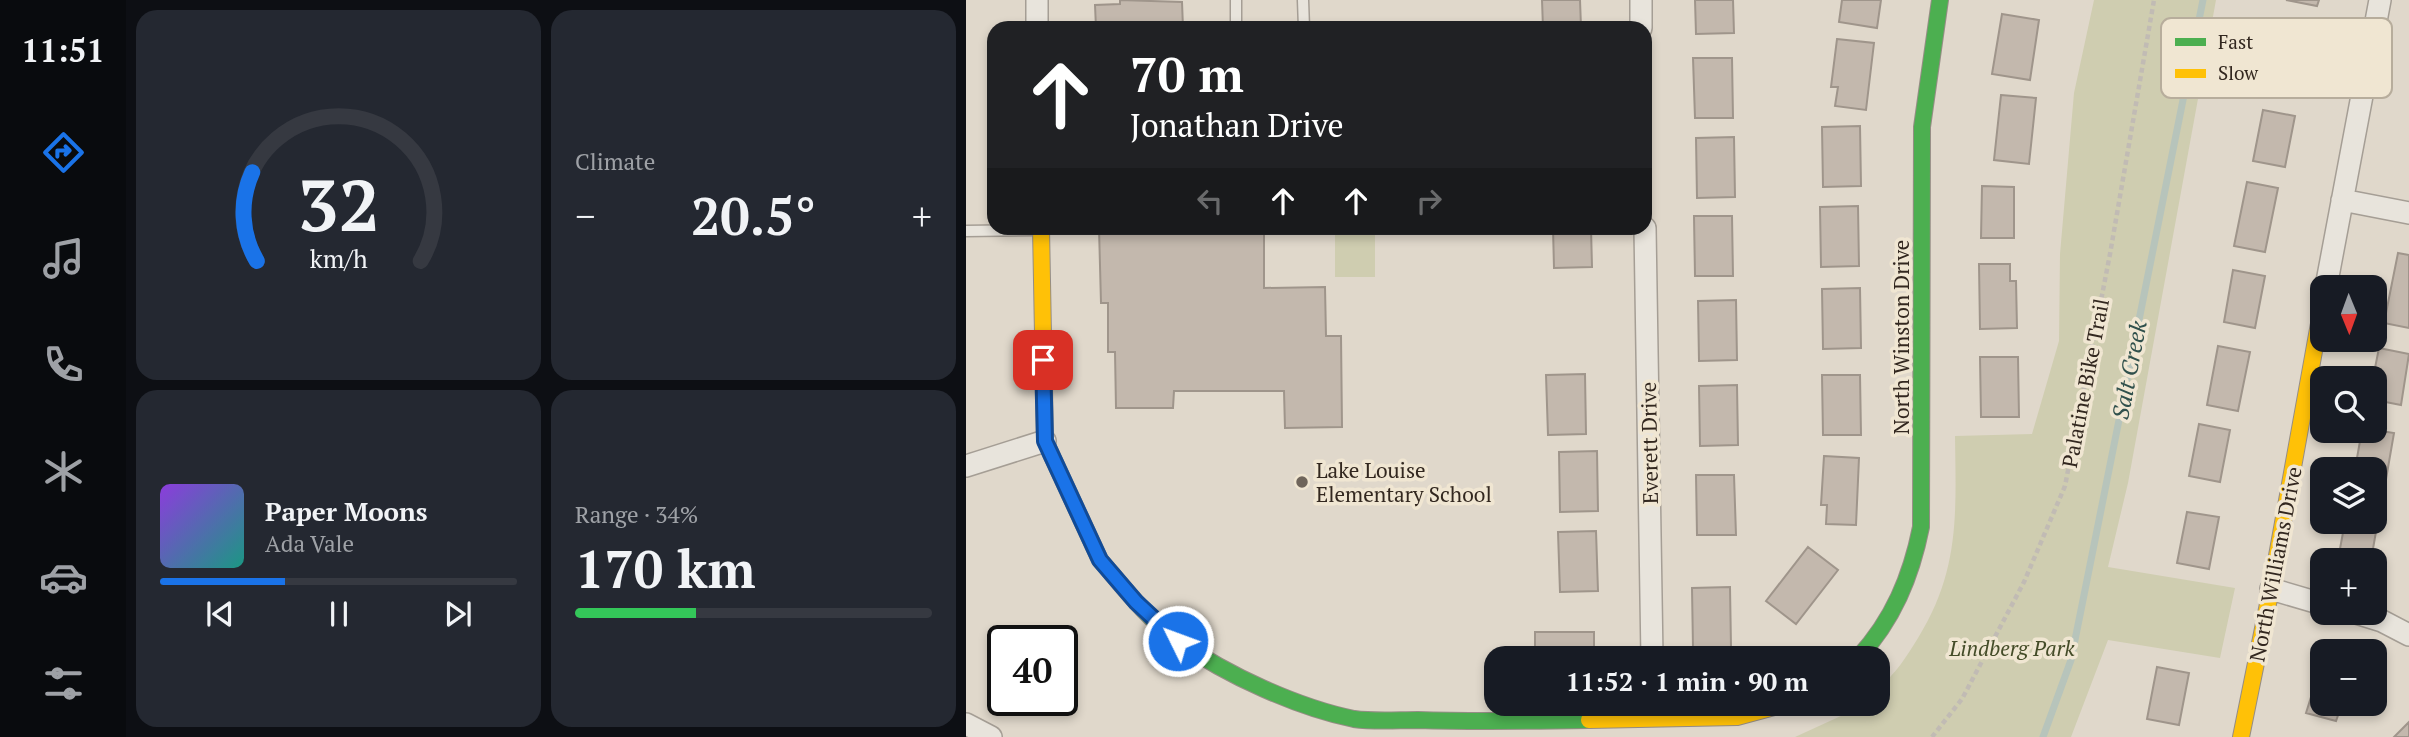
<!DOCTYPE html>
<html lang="en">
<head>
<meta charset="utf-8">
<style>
	body { margin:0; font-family:"PT Serif",serif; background:#242831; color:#f1f3f6; height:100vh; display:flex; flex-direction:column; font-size:26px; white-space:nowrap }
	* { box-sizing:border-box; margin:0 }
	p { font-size:23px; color:#9ea1a6 }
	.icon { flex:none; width:38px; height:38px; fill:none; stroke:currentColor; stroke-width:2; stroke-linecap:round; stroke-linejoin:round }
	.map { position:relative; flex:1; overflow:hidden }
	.drawer { display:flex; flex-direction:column; gap:10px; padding:10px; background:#0d0f14; width:840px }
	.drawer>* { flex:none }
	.hud { position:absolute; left:21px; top:21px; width:665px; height:214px; border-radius:21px; box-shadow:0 4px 10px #0003; background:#202124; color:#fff; overflow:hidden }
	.needle { width:46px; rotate:179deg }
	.tools { position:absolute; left:1344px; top:275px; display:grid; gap:14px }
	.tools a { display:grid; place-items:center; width:77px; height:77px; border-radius:14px; background:#171b24; box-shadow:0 4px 10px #0003; font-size:35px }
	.speed { position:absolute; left:21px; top:625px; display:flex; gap:14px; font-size:35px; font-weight:700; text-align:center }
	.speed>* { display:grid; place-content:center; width:91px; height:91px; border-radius:50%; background:#171b24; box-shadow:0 4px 10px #0003; line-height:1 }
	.speed .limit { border:4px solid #111; border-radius:10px; background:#fff; color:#111 }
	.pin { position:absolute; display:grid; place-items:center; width:60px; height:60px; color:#fff; margin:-30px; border-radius:14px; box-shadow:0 4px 10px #0006 }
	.me { position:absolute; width:77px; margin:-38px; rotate:312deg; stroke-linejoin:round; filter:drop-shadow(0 0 5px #0008) }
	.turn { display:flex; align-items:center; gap:24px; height:147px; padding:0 28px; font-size:32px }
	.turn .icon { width:91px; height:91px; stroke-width:2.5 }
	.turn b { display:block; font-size:49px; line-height:60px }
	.lanes { display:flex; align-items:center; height:66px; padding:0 28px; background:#0003; justify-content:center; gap:35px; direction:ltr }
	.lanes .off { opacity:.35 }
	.big { font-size:52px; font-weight:600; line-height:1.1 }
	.drawer .tile { flex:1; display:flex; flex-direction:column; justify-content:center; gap:10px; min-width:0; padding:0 24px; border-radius:21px; background:#242831 }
	.drawer .dial { align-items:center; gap:0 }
	.dial svg { height:182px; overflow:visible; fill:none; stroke:#363941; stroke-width:7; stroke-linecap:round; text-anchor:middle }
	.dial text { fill:#f1f3f6; stroke:none }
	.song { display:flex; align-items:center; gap:21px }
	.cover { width:84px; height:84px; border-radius:10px; background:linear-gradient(135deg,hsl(270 70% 55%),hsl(170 70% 35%)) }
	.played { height:7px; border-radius:4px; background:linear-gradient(90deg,#1a73e8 35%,#363941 35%) }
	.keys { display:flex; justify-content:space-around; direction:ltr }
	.heat { display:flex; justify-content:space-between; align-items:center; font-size:38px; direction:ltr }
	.charge { height:10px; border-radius:5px; background:linear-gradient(90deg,#34c759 34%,#363941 0) }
	.drawer .tiles { flex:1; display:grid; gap:10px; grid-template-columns:repeat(2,1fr) }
	.trip { position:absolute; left:518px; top:646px; width:406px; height:70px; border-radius:21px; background:#171b24; box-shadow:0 4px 10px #0003; font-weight:600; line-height:70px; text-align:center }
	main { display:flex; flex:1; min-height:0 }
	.tab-bar { display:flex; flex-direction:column; width:126px; justify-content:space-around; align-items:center; background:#090b0e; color:#9ea1a6 }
	.tab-bar .icon { width:49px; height:49px }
	.tab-bar .selected { color:#1a73e8 }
	.tab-bar b { font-size:32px; color:#f1f3f6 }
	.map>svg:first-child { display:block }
	.green { fill:#cfcdb0 }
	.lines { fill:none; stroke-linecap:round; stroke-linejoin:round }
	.stream { stroke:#b7c4bb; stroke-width:7 }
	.building { fill:#c3b8ad; stroke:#9f958b; stroke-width:2 }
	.lane-casing { stroke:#a59e95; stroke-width:13 }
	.street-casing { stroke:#a59e95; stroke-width:24 }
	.fast-casing { stroke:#958d85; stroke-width:18 }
	.slow-casing { stroke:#958d85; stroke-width:18 }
	.path { stroke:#c1bbb4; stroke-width:4.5; stroke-dasharray:5 3.5; stroke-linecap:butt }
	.lane { stroke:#e8e4dc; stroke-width:10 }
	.street { stroke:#e8e4dc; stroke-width:21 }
	.fast { stroke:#4caf50; stroke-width:16 }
	.slow { stroke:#ffc107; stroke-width:16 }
	.route-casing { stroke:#114b97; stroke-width:18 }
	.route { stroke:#1a73e8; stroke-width:12 }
	.poi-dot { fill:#6f655b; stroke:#f0e6d2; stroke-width:2.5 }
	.labels { text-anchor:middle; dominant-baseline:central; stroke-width:7; stroke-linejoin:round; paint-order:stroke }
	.street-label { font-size:21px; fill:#32271f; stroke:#f0e6d2 }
	.poi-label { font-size:21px; fill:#32271f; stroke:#f0e6d2; text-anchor:start }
	.park-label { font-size:21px; font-style:italic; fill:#444c28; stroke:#f0e6d2 }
	.water-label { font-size:23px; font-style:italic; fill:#30504c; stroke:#f0e6d2 }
	.key { fill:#f0e6d2; stroke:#b7ad9c; stroke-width:2 }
	.key-label { font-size:19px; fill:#32271f }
</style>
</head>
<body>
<main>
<nav class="tab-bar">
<b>11:51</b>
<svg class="icon selected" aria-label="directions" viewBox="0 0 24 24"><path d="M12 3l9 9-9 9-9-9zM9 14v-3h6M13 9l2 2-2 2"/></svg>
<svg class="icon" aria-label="music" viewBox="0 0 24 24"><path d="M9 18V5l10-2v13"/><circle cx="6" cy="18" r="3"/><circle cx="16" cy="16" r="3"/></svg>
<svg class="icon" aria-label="phone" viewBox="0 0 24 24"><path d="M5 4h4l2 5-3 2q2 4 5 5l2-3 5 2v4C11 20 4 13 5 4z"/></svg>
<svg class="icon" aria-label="climate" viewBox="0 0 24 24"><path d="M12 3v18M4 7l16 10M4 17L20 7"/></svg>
<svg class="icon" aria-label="car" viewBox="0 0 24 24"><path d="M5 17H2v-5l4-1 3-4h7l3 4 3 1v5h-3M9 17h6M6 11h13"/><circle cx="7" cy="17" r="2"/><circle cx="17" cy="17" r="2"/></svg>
<svg class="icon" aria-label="filters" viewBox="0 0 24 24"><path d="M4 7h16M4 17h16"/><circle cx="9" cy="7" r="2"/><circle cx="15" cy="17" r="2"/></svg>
</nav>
<section class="drawer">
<div class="tiles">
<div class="tile dial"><svg viewBox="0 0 100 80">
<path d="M14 69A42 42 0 1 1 86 69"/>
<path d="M14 69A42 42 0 0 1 12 30" stroke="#1a73e8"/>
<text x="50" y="56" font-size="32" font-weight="700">32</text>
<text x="50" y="72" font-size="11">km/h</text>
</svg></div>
<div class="tile"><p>Climate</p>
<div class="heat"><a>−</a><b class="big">20.5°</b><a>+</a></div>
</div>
<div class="tile">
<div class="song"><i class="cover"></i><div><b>Paper Moons</b><p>Ada Vale</p></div></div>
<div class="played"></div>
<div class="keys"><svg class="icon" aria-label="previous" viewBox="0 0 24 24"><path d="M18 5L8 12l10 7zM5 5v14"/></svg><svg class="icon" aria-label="pause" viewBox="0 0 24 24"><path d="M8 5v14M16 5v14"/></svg><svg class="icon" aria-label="next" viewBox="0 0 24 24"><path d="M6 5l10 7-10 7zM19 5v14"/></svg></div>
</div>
<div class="tile"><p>Range · 34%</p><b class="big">170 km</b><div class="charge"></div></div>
</div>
</section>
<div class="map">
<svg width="1443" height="737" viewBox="0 0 1443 737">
	<rect width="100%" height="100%" fill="#e0d8cb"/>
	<!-- green -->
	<path class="green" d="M1128 0H1250L1162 483 1142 567 1269 588 1254 658 1142 640 1105 737H829L877 715 892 704H912V688C929 675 941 656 952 638 994 570 990 513 989 436L1066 434 1093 341 1094 254 1108 93Z
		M369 228H409V277H369Z"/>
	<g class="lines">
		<!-- stream -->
		<path class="stream" d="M1077 737 1105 660 1237 0"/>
	</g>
	<!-- building -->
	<path class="building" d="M154 0 216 2 217 28H130L129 5 154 4Z
		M576 0H614L615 27 577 28Z
		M729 0H767L768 33 730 34Z
		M876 0H915L911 28 873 22Z
		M1320 0H1353L1351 6Z
		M1036 14 1073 20 1064 80 1026 74Z
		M871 39 908 43 900 110 869 106 872 87H865Z
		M727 58H766L767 118H729Z
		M1035 95 1070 98 1063 164 1028 160Z
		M1297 110 1329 116 1319 167 1287 161Z
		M894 126 895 186 857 187 856 127Z
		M768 137 769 197 731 198 730 138Z
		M1281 182 1312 188 1299 252 1268 246Z
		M1016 186 1048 187V238H1015Z
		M892 206 893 266 855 267 854 207Z
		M728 216H766L767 276H729Z
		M133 228H221V230L298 228V288L359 287 360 336H375L376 427 319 428 318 391H208L207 408H150L149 352H142V303H135Z
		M587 228H625L626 267 588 268Z
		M1432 253 1443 255V328L1418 323Z
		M1013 264H1044V281H1050L1051 328 1014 329Z
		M1267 270 1299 276 1289 328 1258 322Z
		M894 288 895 348 857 349 856 289Z
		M770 300 771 360 733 361 732 301Z
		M1252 346 1284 352 1272 411 1241 405Z
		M1413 348 1443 354 1435 405 1409 400 1407 378Z
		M1014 357H1052L1053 417H1015Z
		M619 374 620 434 582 435 580 375Z
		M856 375H894L895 435H857Z
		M771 385 772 445 734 446 733 386Z
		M1233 424 1264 430 1254 482 1223 476Z
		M1396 430H1409L1428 433 1419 485 1409 483V469H1389Z
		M631 451 632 511 594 512 593 452Z
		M858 456 893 458 890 525 860 524 861 505H855Z
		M730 475H768L770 535H731Z
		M1409 508 1414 509 1405 560 1373 554 1379 522H1409Z
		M1221 512 1253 517 1243 569 1211 563Z
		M630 531 632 591 594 592 592 532Z
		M842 547 872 570 830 624 800 601Z
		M764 587 765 647 727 648 726 588Z
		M569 632H628V658H569Z
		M1355 665 1356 704H1398L1395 713 1375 707 1370 721 1340 713Z
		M1191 667 1223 673 1213 725 1181 719Z
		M1443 722V737H1428Z"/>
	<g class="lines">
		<defs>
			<path id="lane" d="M270 0V28
				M337 0 338 28
				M0 231 72 230"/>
			<path id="street" d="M71 0V28
				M675 0V28
				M1376 200 1443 213
				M679 228 686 658
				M1360 287 1414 0
				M0 466 79 441
				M1305 589 1356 604
				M1387 612 1416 621 1443 635
				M0 724 25 737"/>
			<path id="fast" d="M146 574C166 598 188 624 214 642 260 675 333 708 388 719 409 722 432 720 452 720 509 722 566 721 623 720
				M892 658C927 620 945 577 955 527L956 127 974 0"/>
			<path id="slow" d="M75 228 79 441 134 560 146 574
				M623 720 771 717 819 704
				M1275 737 1305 589 1356 307"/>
		</defs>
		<!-- lane casing -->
		<use href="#lane" class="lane-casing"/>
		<!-- street casing -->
		<use href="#street" class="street-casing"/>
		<!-- fast casing -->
		<use href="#fast" class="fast-casing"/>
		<!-- slow casing -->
		<use href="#slow" class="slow-casing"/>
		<!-- path -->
		<path class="path" d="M966 737 996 699 1058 582 1099 486 1144 254 1188 0"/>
		<!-- lane -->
		<use href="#lane" class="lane"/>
		<!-- street -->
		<use href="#street" class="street"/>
		<!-- fast -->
		<use href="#fast" class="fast"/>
		<!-- slow -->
		<use href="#slow" class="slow"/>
	</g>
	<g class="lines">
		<defs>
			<path id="route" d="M77 360 79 441 134 560 170 602 212 641"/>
		</defs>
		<!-- route casing -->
		<use href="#route" class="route-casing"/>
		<!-- route -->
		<use href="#route" class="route"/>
	</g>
	<!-- markers -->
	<circle class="poi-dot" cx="336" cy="482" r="7"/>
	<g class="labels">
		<!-- street labels -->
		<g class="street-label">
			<text transform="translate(935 337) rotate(-90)">North Winston Drive</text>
			<text transform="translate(1119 383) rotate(-79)">Palatine Bike Trail</text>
			<text transform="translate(683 443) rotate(-91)">Everett Drive</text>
			<text transform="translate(1309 564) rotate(-79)">North Williams Drive</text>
		</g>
		<!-- poi labels -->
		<g class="poi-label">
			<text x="350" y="470">Lake Louise<tspan x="350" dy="24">Elementary School</tspan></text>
		</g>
		<!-- park labels -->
		<g class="park-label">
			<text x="1046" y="648">Lindberg Park</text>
		</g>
		<!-- water labels -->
		<g class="water-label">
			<text transform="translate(1163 370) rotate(-79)">Salt Creek</text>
		</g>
	</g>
	<!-- legend -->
	<rect x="1195" y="18" width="231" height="80" rx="10" class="key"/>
	<rect x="1209" y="38" width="31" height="8" fill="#4caf50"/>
	<rect x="1209" y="69" width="31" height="9" fill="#ffc107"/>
	<g class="key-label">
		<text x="1252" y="49">Fast</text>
		<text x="1252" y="80">Slow</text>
	</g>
</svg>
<div class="tools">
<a><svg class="needle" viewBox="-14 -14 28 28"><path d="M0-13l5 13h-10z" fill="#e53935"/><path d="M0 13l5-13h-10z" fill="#9ea1a6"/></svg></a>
<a><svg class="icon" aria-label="search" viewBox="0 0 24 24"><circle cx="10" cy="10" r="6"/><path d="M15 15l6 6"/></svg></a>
<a><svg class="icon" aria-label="layers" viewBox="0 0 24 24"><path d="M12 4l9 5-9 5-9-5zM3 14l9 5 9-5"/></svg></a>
<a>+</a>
<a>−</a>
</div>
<div class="speed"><div class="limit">40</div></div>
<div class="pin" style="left:77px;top:360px;background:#d93025"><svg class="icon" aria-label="arrive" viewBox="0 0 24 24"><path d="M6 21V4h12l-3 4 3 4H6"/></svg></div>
<svg class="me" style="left:212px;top:641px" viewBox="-20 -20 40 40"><circle r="17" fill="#1a73e8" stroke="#fff" stroke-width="3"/><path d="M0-11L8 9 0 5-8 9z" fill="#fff"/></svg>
<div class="trip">11:52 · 1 min · 90 m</div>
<div class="hud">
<div class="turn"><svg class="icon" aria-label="ahead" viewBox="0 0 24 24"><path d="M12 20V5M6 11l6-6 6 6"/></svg><div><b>70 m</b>Jonathan Drive</div></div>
<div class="lanes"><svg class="icon off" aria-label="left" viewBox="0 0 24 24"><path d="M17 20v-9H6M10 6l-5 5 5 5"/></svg><svg class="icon" aria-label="ahead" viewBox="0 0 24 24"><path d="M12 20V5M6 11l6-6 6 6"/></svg><svg class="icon" aria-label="ahead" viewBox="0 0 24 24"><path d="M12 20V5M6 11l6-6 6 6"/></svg><svg class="icon off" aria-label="right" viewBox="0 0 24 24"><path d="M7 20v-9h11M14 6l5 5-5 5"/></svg></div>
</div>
</div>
</main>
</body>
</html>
